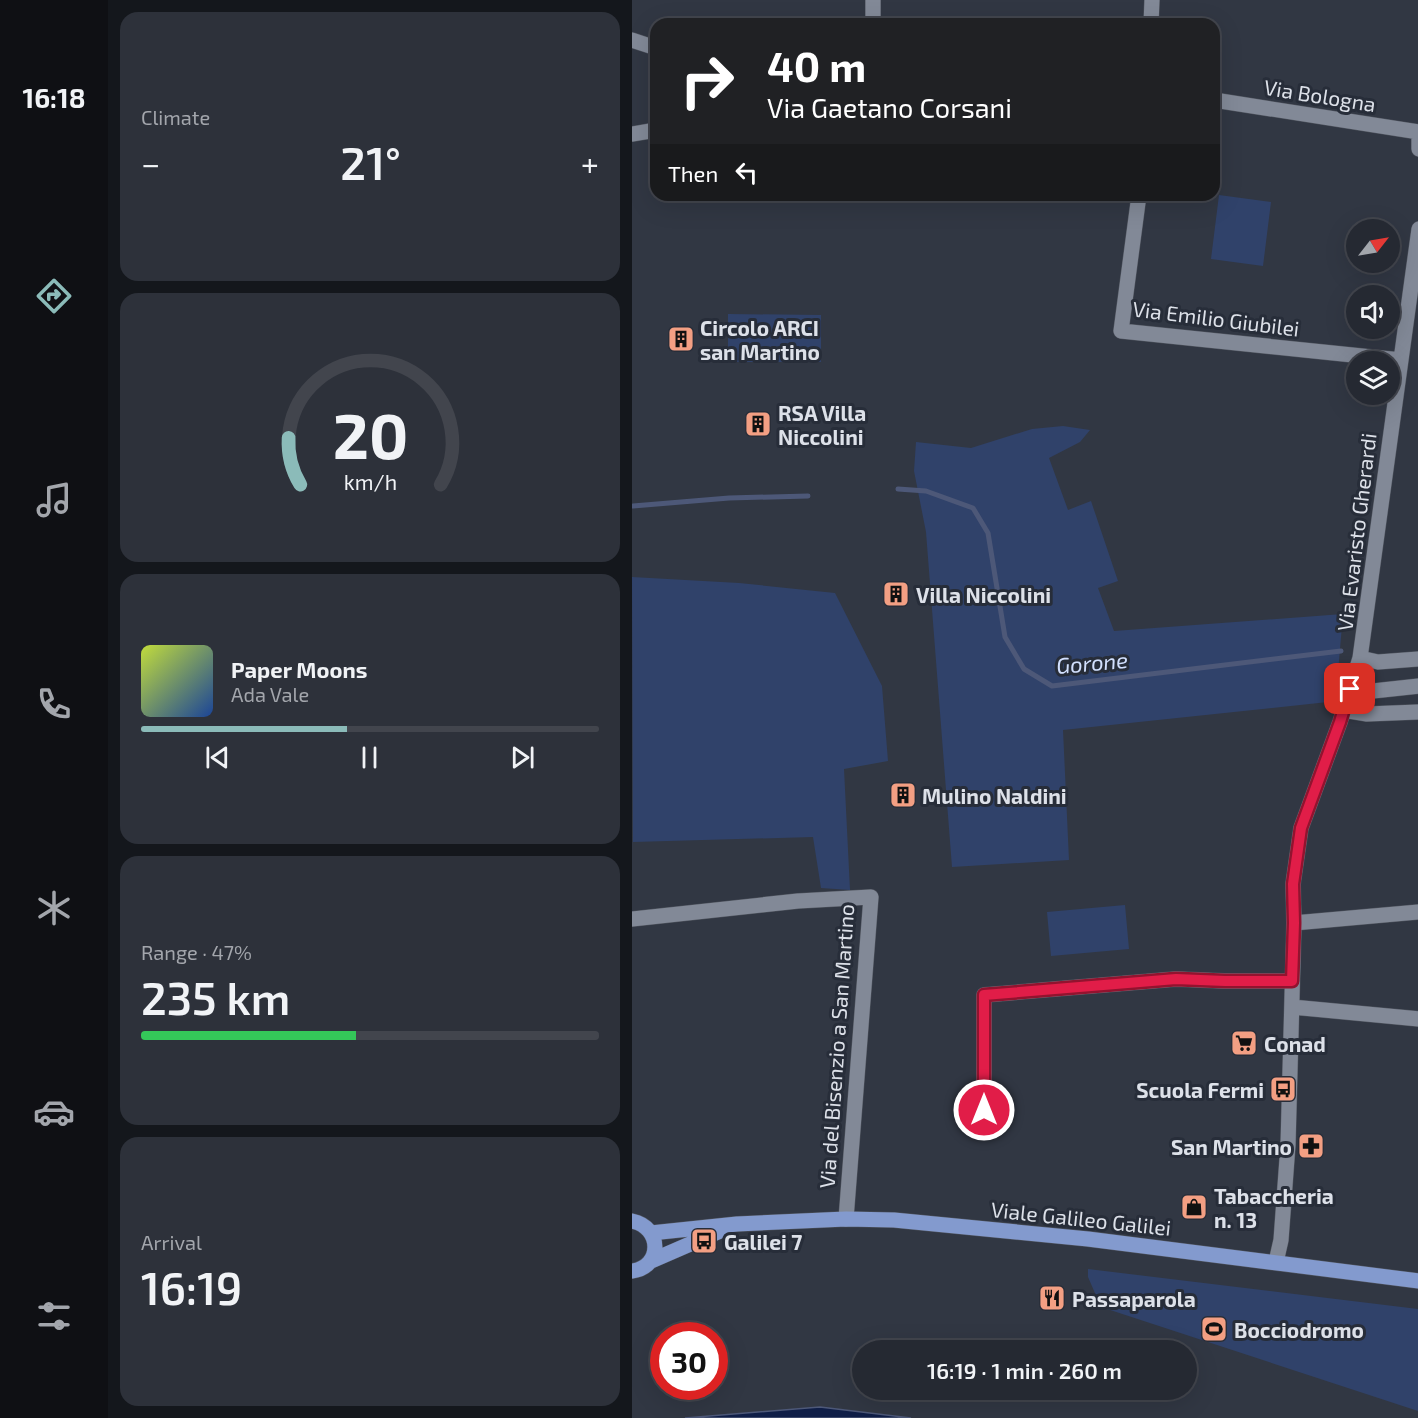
<!DOCTYPE html>
<html lang="en">
<head>
<meta charset="utf-8">
<style>
	body { margin:0; font-family:"Exo 2",sans-serif; background:#2d313a; color:#f1f3f6; height:100vh; display:flex; flex-direction:column; font-size:22px; white-space:nowrap }
	* { box-sizing:border-box; margin:0 }
	p { font-size:20px; color:#a3a6ac }
	.icon { flex:none; width:33px; height:33px; fill:none; stroke:currentColor; stroke-width:2; stroke-linecap:round; stroke-linejoin:round }
	.map { position:relative; flex:1; overflow:hidden }
	.side { display:flex; flex-direction:column; gap:12px; padding:12px; background:#14171c; width:524px }
	.side>* { flex:none }
	.guide { position:absolute; left:18px; top:18px; width:570px; height:183px; border-radius:18px; box-shadow:0 6px 24px #0002,0 0 0 2px #42454d; background:#202124; color:#fff; overflow:hidden }
	.needle { width:39px; rotate:59deg }
	.buttons { position:absolute; left:714px; top:219px; display:grid; gap:12px }
	.buttons a { display:grid; place-items:center; width:54px; height:54px; border-radius:50%; background:#252932; box-shadow:0 6px 24px #0002,0 0 0 2px #42454d; font-size:30px }
	.speed { position:absolute; left:18px; top:1322px; display:flex; gap:12px; font-size:30px; font-weight:700; text-align:center }
	.speed>* { display:grid; place-content:center; width:78px; height:78px; border-radius:50%; background:#252932; box-shadow:0 6px 24px #0002,0 0 0 2px #42454d; line-height:1 }
	.speed .limit { border:9px solid #d22; background:#fff; color:#111 }
	.pin { position:absolute; display:grid; place-items:center; width:51px; height:51px; color:#fff; margin:-26px; border-radius:12px; box-shadow:0 3px 9px #0006 }
	.me { position:absolute; width:66px; margin:-33px; rotate:0deg; stroke-linejoin:round; filter:drop-shadow(0 0 4px #0008) }
	.turn { display:flex; align-items:center; gap:21px; height:126px; padding:0 18px; font-size:27px }
	.turn .icon { width:78px; height:78px; stroke-width:2.5 }
	.turn b { display:block; font-size:42px; line-height:51px }
	.then { display:flex; align-items:center; height:57px; padding:0 18px; background:#0003; gap:12px; font-size:22px }
	.big { font-size:45px; font-weight:600; line-height:1.1 }
	.side .tile { flex:1; display:flex; flex-direction:column; justify-content:center; gap:9px; min-width:0; padding:0 21px; border-radius:18px; background:#2d313a }
	.side .dial { align-items:center; gap:0 }
	.dial svg { height:156px; overflow:visible; fill:none; stroke:#42454d; stroke-width:7; stroke-linecap:round; text-anchor:middle }
	.dial text { fill:#f1f3f6; stroke:none }
	.song { display:flex; align-items:center; gap:18px }
	.cover { width:72px; height:72px; border-radius:9px; background:linear-gradient(135deg,hsl(70 70% 55%),hsl(220 70% 35%)) }
	.played { height:6px; border-radius:3px; background:linear-gradient(90deg,#8bbbb9 45%,#42454d 45%) }
	.keys { display:flex; justify-content:space-around; direction:ltr }
	.heat { display:flex; justify-content:space-between; align-items:center; font-size:33px; direction:ltr }
	.charge { height:9px; border-radius:4px; background:linear-gradient(90deg,#34c759 47%,#42454d 0) }
	.trip { position:absolute; left:220px; top:1340px; width:345px; height:60px; border-radius:30px; background:#252932; box-shadow:0 6px 24px #0002,0 0 0 2px #42454d; font-weight:600; line-height:60px; text-align:center }
	main { display:flex; flex:1; min-height:0 }
	.tabs { display:flex; flex-direction:column; width:108px; justify-content:space-around; align-items:center; background:#0f1014; color:#a3a6ac }
	.tabs .icon { width:42px; height:42px }
	.tabs .current { color:#8bbbb9 }
	.tabs b { font-size:27px; color:#f1f3f6 }
	.map>svg:first-child { display:block }
	.green { fill:#30426a }
	.water { fill:#0f1e47; stroke:#4d5878; stroke-width:1.5 }
	.lines { fill:none; stroke-linecap:round; stroke-linejoin:round }
	.stream { stroke:#4d5878; stroke-width:5 }
	.minor-casing { stroke:#50555f; stroke-width:16 }
	.major-casing { stroke:#50555f; stroke-width:16 }
	.minor { stroke:#828997; stroke-width:15 }
	.major { stroke:#839ace; stroke-width:15 }
	.route-casing { stroke:#92132f; stroke-width:15 }
	.route { stroke:#e11d48; stroke-width:10 }
	.labels { text-anchor:middle; dominant-baseline:central; stroke-width:6; stroke-linejoin:round; paint-order:stroke }
	.street-label { font-size:21px; fill:#dde1e9; stroke:#272d39 }
	.poi-label { font-size:21px; font-weight:bold; fill:#dde1e9; stroke:#272d39; text-anchor:start }
	.water-label { font-size:22px; font-style:italic; fill:#d2e0fe; stroke:#272d39 }
</style>
</head>
<body>
<main>
<nav class="tabs">
<b>16:18</b>
<svg class="icon current" aria-label="directions" viewBox="0 0 24 24"><path d="M12 3l9 9-9 9-9-9zM9 14v-3h6M13 9l2 2-2 2"/></svg>
<svg class="icon" aria-label="music" viewBox="0 0 24 24"><path d="M9 18V5l10-2v13"/><circle cx="6" cy="18" r="3"/><circle cx="16" cy="16" r="3"/></svg>
<svg class="icon" aria-label="phone" viewBox="0 0 24 24"><path d="M5 4h4l2 5-3 2q2 4 5 5l2-3 5 2v4C11 20 4 13 5 4z"/></svg>
<svg class="icon" aria-label="climate" viewBox="0 0 24 24"><path d="M12 3v18M4 7l16 10M4 17L20 7"/></svg>
<svg class="icon" aria-label="car" viewBox="0 0 24 24"><path d="M5 17H2v-5l4-1 3-4h7l3 4 3 1v5h-3M9 17h6M6 11h13"/><circle cx="7" cy="17" r="2"/><circle cx="17" cy="17" r="2"/></svg>
<svg class="icon" aria-label="filters" viewBox="0 0 24 24"><path d="M4 7h16M4 17h16"/><circle cx="9" cy="7" r="2"/><circle cx="15" cy="17" r="2"/></svg>
</nav>
<section class="side">
<div class="tile"><p>Climate</p>
<div class="heat"><a>−</a><b class="big">21°</b><a>+</a></div>
</div>
<div class="tile dial"><svg viewBox="0 0 100 80">
<path d="M14 69A42 42 0 1 1 86 69"/>
<path d="M14 69A42 42 0 0 1 8 45" stroke="#8bbbb9"/>
<text x="50" y="56" font-size="32" font-weight="700">20</text>
<text x="50" y="72" font-size="11">km/h</text>
</svg></div>
<div class="tile">
<div class="song"><i class="cover"></i><div><b>Paper Moons</b><p>Ada Vale</p></div></div>
<div class="played"></div>
<div class="keys"><svg class="icon" aria-label="previous" viewBox="0 0 24 24"><path d="M18 5L8 12l10 7zM5 5v14"/></svg><svg class="icon" aria-label="pause" viewBox="0 0 24 24"><path d="M8 5v14M16 5v14"/></svg><svg class="icon" aria-label="next" viewBox="0 0 24 24"><path d="M6 5l10 7-10 7zM19 5v14"/></svg></div>
</div>
<div class="tile"><p>Range · 47%</p><b class="big">235 km</b><div class="charge"></div></div>
<div class="tile"><p>Arrival</p><b class="big">16:19</b></div>
</section>
<div class="map">
<svg width="787" height="1418" viewBox="0 0 787 1418">
	<rect width="100%" height="100%" fill="#313743"/>
	<!-- green -->
	<path class="green" d="M587 195 639 202 631 266 579 259Z
		M96 314 189 315V362H96Z
		M431 426 458 430 448 442 417 458 436 510 459 501 486 581 466 588 482 631 711 614 706 672 696 702 431 730 437 860 320 867 294 532 282 471 284 442 339 448 400 429Z
		M0 577 107 583 203 593 250 686 256 761 212 769 218 890 189 888 181 837 1 842Z
		M493 905 497 949 419 956 415 912Z
		M456 1269 786 1309V1411L469 1307 456 1277Z"/>
	<!-- water -->
	<path class="water" d="M188 1407 279 1418H53Z"/>
	<g class="lines">
		<!-- stream -->
		<path class="stream" d="M266 489 294 491 341 508 356 533 373 637 392 669 420 686 709 651
			M1 506 97 498 176 496"/>
		<defs>
			<path id="minor" d="M241 24V0
				M519 24 520 0
				M0 40 24 48
				M582 100 787 132
				M0 134 24 130
				M787 136V149
				M507 195 489 331 769 360
				M728 658 746 662 787 659
				M718 689 741 691 787 686
				M711 710 735 714 787 712
				M0 919 166 901 239 897 214 1219
				M662 923 787 912
				M660 1007 787 1019
				M352 1111V995L544 979 593 981H660
				M644 1262 649 1240 656 1145 662 923 661 884 669 828 708 722 728 658 787 229"/>
			<path id="major" d="M0 1221C30 1227 31 1267 0 1271
				M19 1233 105 1224 214 1219 262 1220 456 1239 787 1281
				M19 1261 88 1231"/>
		</defs>
		<!-- minor casing -->
		<use href="#minor" class="minor-casing"/>
		<!-- major casing -->
		<use href="#major" class="major-casing"/>
		<!-- minor -->
		<use href="#minor" class="minor"/>
		<!-- major -->
		<use href="#major" class="major"/>
	</g>
	<g class="lines">
		<defs>
			<path id="route" d="M352 1110V995L544 979 593 981H660L662 923 661 884 669 828 708 722 718 689"/>
		</defs>
		<!-- route casing -->
		<use href="#route" class="route-casing"/>
		<!-- route -->
		<use href="#route" class="route"/>
	</g>
	<!-- icons -->
	<defs>
		<symbol id="building-square" viewBox="-11 -11 22 22"><rect x="-9" y="-9" width="18" height="18" rx="4" fill="#f39f83" stroke="#272d39"/><path d="M-4-6H4V6H1V3H-1V6H-4ZM-2.5-4.3h1.7v1.8h-1.7ZM.8-4.3h1.7v1.8H.8ZM-2.5-1h1.7V.8h-1.7ZM.8-1h1.7V.8H.8Z" fill="#111"/></symbol>
		<symbol id="supermarket-square" viewBox="-11 -11 22 22"><rect x="-9" y="-9" width="18" height="18" rx="4" fill="#f39f83" stroke="#272d39"/><path d="M-6-5.5h2.5l.6 2H6L4.5 2H-2.5L-4.4-4H-6ZM-1.5 3.2a1.3 1.3 0 1 0 .1 0ZM3 3.2a1.3 1.3 0 1 0 .1 0Z" fill="#111"/></symbol>
		<symbol id="bus-square" viewBox="-11 -11 22 22"><rect x="-9" y="-9" width="18" height="18" rx="4" fill="#f39f83" stroke="#272d39"/><path d="M-5-6H5V4H4V6H2V4H-2V6H-4V4H-5ZM-3.5-4V0h7V-4ZM-3.5 1.2v1.5H-2V1.2ZM2 1.2v1.5H3.5V1.2Z" fill="#111"/></symbol>
		<symbol id="pharmacy-square" viewBox="-11 -11 22 22"><rect x="-9" y="-9" width="18" height="18" rx="4" fill="#f39f83" stroke="#272d39"/><path d="M-2-6h4v4h4v4h-4v4h-4v-4h-4v-4h4Z" fill="#111"/></symbol>
		<symbol id="shop-square" viewBox="-11 -11 22 22"><rect x="-9" y="-9" width="18" height="18" rx="4" fill="#f39f83" stroke="#272d39"/><path d="M-5-2.5h2.3a2.7 3.5 0 0 1 5.4 0H5L5.5 6h-11ZM-1.5-2.5h3a1.5 2.3 0 0 0-3 0Z" fill="#111"/></symbol>
		<symbol id="restaurant-square" viewBox="-11 -11 22 22"><rect x="-9" y="-9" width="18" height="18" rx="4" fill="#f39f83" stroke="#272d39"/><path d="M-5-6h1v4h1v-4h1v4h1v-4h1v5L-1.5 .5V6h-2V.5L-5-1ZM5-6V6H3V1.5H1.5Q1.5-4 5-6Z" fill="#111"/></symbol>
		<symbol id="stadium-square" viewBox="-11 -11 22 22"><rect x="-9" y="-9" width="18" height="18" rx="4" fill="#f39f83" stroke="#272d39"/><path d="M0-5a6.5 5 0 1 0 0 10a6.5 5 0 1 0 0-10ZM-3.5-1.8h7v3.6h-7Z" fill="#111"/></symbol>
	</defs>
	<g fill-rule="evenodd">
		<use href="#building-square" x="34" y="324" width="30" height="30"/>
		<use href="#building-square" x="111" y="409" width="30" height="30"/>
		<use href="#building-square" x="249" y="579" width="30" height="30"/>
		<use href="#building-square" x="256" y="780" width="30" height="30"/>
		<use href="#supermarket-square" x="597" y="1028" width="30" height="30"/>
		<use href="#bus-square" x="636" y="1074" width="30" height="30"/>
		<use href="#pharmacy-square" x="664" y="1131" width="30" height="30"/>
		<use href="#shop-square" x="547" y="1192" width="30" height="30"/>
		<use href="#bus-square" x="57" y="1226" width="30" height="30"/>
		<use href="#restaurant-square" x="405" y="1283" width="30" height="30"/>
		<use href="#stadium-square" x="567" y="1314" width="30" height="30"/>
	</g>
	<g class="labels">
		<!-- street labels -->
		<g class="street-label">
			<text transform="translate(688 95) rotate(9)">Via Bologna</text>
			<text transform="translate(584 318) rotate(7)">Via Emilio Giubilei</text>
			<text transform="translate(724 532) rotate(-83)">Via Evaristo Gherardi</text>
			<text transform="translate(204 1046) rotate(-86)">Via del Bisenzio a San Martino</text>
			<text transform="translate(449 1218) rotate(6)">Viale Galileo Galilei</text>
		</g>
		<!-- poi labels -->
		<g class="poi-label">
			<text x="68" y="327">Circolo ARCI<tspan x="68" dy="24">san Martino</tspan></text>
			<text x="146" y="412">RSA Villa<tspan x="146" dy="24">Niccolini</tspan></text>
			<text x="284" y="594">Villa Niccolini</text>
			<text x="290" y="795">Mulino Naldini</text>
			<text x="632" y="1043">Conad</text>
			<text x="632" y="1089" text-anchor="end">Scuola Fermi</text>
			<text x="660" y="1146" text-anchor="end">San Martino</text>
			<text x="582" y="1195">Tabaccheria<tspan x="582" dy="24">n. 13</tspan></text>
			<text x="92" y="1241">Galilei 7</text>
			<text x="440" y="1298">Passaparola</text>
			<text x="602" y="1329">Bocciodromo</text>
		</g>
		<!-- water labels -->
		<g class="water-label">
			<text transform="translate(460 662) rotate(-5)">Gorone</text>
		</g>
	</g>
</svg>
<div class="buttons">
<a><svg class="needle" viewBox="-14 -14 28 28"><path d="M0-13l5 13h-10z" fill="#e53935"/><path d="M0 13l5-13h-10z" fill="#a3a6ac"/></svg></a>
<a><svg class="icon" aria-label="sound" viewBox="0 0 24 24"><path d="M4 9h4l5-4v14l-5-4H4zM17 9q2 3 0 6"/></svg></a>
<a><svg class="icon" aria-label="layers" viewBox="0 0 24 24"><path d="M12 4l9 5-9 5-9-5zM3 14l9 5 9-5"/></svg></a>
</div>
<div class="speed"><div class="limit">30</div></div>
<div class="pin" style="left:718px;top:689px;background:#d93025"><svg class="icon" aria-label="arrive" viewBox="0 0 24 24"><path d="M6 21V4h12l-3 4 3 4H6"/></svg></div>
<svg class="me" style="left:352px;top:1110px" viewBox="-20 -20 40 40"><circle r="17" fill="#e11d48" stroke="#fff" stroke-width="3"/><path d="M0-11L8 9 0 5-8 9z" fill="#fff"/></svg>
<div class="trip">16:19 · 1 min · 260 m</div>
<div class="guide">
<div class="turn"><svg class="icon" aria-label="right" viewBox="0 0 24 24"><path d="M7 20v-9h11M14 6l5 5-5 5"/></svg><div><b>40 m</b>Via Gaetano Corsani</div></div>
<div class="then">Then<svg class="icon" aria-label="left" viewBox="0 0 24 24"><path d="M17 20v-9H6M10 6l-5 5 5 5"/></svg></div>
</div>
</div>
</main>
</body>
</html>
